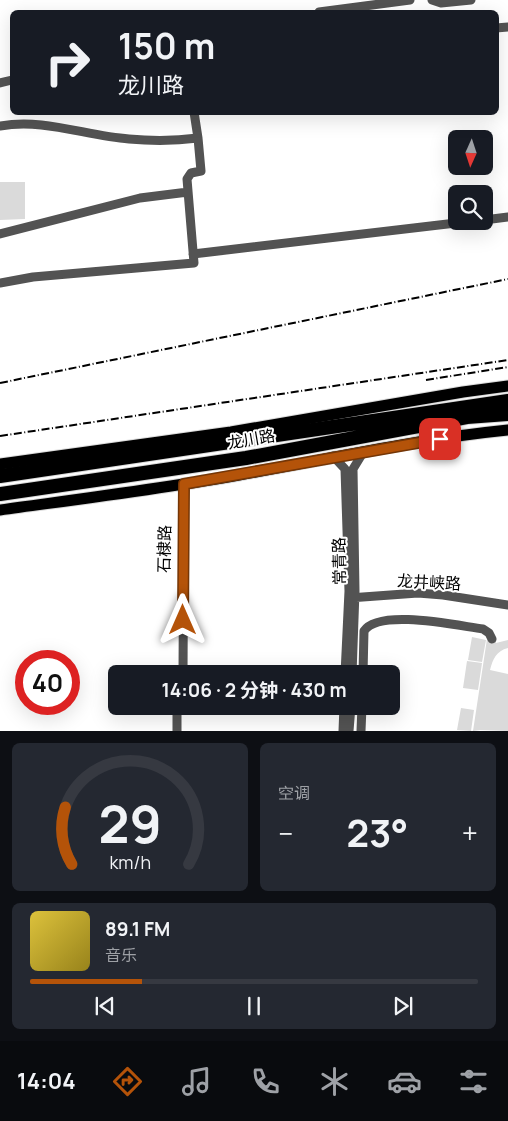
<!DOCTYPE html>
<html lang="zh">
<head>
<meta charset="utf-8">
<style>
	body { margin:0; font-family:Manrope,"Noto Sans SC",sans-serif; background:#242831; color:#f1f3f6; height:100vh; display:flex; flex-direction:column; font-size:19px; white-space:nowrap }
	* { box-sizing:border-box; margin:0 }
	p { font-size:16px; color:#9ea1a6 }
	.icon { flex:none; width:28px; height:28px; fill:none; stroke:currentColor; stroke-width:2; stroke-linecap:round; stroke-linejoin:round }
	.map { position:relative; height:731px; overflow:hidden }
	.panel { display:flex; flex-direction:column; gap:12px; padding:12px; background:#0d0f14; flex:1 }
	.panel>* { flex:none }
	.banner { position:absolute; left:10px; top:10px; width:489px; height:105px; border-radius:8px; box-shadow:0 5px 20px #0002; background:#171b24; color:#f1f3f6; overflow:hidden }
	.needle { width:32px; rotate:183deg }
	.controls { position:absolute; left:448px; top:130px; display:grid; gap:10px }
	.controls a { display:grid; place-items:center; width:45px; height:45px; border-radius:8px; background:#171b24; box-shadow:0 5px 20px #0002; font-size:25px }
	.speed { position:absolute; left:15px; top:650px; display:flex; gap:10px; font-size:25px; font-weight:700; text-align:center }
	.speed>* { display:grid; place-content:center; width:65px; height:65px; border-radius:50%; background:#171b24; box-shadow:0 5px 20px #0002; line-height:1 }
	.speed .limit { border:8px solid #d22; background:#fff; color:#111 }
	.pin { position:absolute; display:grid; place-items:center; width:42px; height:42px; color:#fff; margin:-21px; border-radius:10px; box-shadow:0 2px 8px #0006 }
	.me { position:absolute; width:55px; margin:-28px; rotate:0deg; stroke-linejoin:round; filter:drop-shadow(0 0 4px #0008) }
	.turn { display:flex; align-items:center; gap:18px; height:105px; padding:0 25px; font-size:22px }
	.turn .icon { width:65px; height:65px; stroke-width:2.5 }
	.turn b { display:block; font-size:35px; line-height:42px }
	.big { font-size:38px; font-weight:700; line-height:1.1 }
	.panel .widget { flex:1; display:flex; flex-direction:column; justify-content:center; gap:8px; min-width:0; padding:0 18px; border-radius:8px; background:#242831 }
	.panel .dial { align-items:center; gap:0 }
	.dial svg { height:130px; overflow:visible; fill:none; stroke:#363941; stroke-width:7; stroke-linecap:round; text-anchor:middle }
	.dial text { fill:#f1f3f6; stroke:none }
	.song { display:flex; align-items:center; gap:15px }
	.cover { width:60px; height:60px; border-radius:8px; background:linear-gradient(135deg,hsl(50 70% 55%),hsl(50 70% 35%)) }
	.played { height:5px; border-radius:2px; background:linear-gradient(90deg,#b45309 25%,#363941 25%) }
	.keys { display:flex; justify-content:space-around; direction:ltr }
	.heat { display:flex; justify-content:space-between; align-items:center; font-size:28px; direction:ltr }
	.panel .tiles { flex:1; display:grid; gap:12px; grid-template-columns:1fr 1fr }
	.widget:last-child { grid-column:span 2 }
	.trip { position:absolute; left:108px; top:665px; width:292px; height:50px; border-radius:8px; background:#171b24; box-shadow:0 5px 20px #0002; font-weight:700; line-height:50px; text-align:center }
	.dock { display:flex; height:80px; justify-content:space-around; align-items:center; background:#090b0e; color:#9ea1a6 }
	.dock .icon { width:35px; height:35px }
	.dock .active { color:#b45309 }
	.dock b { font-size:22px; color:#f1f3f6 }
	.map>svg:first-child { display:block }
	.green { fill:#dadada }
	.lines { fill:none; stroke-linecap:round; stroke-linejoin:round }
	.major-casing { stroke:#dbdbdb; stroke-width:13 }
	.highway-casing { stroke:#dbdbdb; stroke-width:16 }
	.minor { stroke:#535353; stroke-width:9 }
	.major { stroke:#000; stroke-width:11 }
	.highway { stroke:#000; stroke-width:14 }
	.rail { stroke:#000; stroke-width:2; stroke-dasharray:8 2.5 1 2.5; stroke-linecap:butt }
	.route-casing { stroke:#753606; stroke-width:12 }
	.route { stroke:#b45309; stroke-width:9 }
	.labels { text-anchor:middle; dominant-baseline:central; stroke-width:4; stroke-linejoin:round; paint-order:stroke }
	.street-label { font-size:16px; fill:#000; stroke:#fff }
</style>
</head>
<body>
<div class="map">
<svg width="508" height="731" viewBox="0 0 508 731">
	<rect width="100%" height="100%" fill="#fff"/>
	<!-- green -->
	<path class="green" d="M0 182H25V219L0 220Z
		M472 637 486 640 482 662 468 660Z
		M487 639 496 640V643L508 640V648C496 651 493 659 490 670L508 674V731L480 730 473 731Z
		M467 661 482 663 478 690 463 688Z
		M461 708 474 710 471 731 457 730Z"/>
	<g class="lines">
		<defs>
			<path id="major" d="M0 464 231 432 463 392 508 386
				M0 510C80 499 160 489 239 475 329 459 418 439 508 430"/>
			<path id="highway" d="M0 476 508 401
				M0 494 246 458 467 417 508 414"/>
		</defs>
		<!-- major casing -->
		<use href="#major" class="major-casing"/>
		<!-- highway casing -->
		<use href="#highway" class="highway-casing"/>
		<!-- minor -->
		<path class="minor" d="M432 0 441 3 471 0
			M319 12 410 0
			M496 28 508 27
			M0 83 12 80
			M0 126C44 118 86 136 129 139 151 141 175 141 198 138L194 112
			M484 220 508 217
			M0 234 140 198 188 192
			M193 254 473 221
			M0 283 33 277 194 263 187 179 191 173 201 171 198 138
			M333 456 345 469 349 591 345 674
			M349 598 418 593 443 595 508 605
			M183 674 184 484
			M352 674 355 591 353 469 364 451
			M363 674 364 631C379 608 459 626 483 629L489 633 492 639
			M177 731V706
			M343 731 344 706
			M349 731 351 706
			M361 731 362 706"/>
		<!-- major -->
		<use href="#major" class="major"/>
		<!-- highway -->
		<use href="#highway" class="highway"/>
		<!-- rail -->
		<path class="rail" d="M426 380 508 367
			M0 383 508 279
			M0 436 508 360"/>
	</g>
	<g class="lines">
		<defs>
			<path id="route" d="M183 620 184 484 440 439"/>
		</defs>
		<!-- route casing -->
		<use href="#route" class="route-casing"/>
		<!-- route -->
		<use href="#route" class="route"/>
	</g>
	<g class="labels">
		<!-- street labels -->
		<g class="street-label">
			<text transform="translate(251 439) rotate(-10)">龙川路</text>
			<text transform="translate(164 549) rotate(-89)">石棣路</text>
			<text transform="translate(339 561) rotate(-91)">常青路</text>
			<text transform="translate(429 582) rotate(3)">龙井峡路</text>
		</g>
	</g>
</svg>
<div class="controls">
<a><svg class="needle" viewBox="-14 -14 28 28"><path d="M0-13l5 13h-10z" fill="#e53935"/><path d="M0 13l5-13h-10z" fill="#9ea1a6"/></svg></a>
<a><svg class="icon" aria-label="search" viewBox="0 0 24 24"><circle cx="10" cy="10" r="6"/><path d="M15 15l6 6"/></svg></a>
</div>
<div class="speed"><div class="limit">40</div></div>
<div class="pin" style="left:440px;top:439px;background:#d93025"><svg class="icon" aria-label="arrive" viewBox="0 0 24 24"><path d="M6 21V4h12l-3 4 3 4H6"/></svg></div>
<svg class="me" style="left:183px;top:620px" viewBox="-20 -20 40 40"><path d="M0-17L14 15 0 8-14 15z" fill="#b45309" stroke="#fff" stroke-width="4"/></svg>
<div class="trip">14:06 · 2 分钟 · 430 m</div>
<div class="banner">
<div class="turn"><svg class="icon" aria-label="right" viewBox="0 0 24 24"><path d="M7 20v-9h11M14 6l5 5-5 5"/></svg><div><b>150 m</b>龙川路</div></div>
</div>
</div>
<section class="panel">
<div class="tiles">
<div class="widget dial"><svg viewBox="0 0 100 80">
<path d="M14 69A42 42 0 1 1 86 69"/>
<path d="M14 69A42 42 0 0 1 10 34" stroke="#b45309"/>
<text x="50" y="56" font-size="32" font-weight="700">29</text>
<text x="50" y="72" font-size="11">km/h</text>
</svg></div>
<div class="widget"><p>空调</p>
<div class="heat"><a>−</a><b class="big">23°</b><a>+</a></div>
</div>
<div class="widget">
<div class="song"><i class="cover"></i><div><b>89.1 FM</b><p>音乐</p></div></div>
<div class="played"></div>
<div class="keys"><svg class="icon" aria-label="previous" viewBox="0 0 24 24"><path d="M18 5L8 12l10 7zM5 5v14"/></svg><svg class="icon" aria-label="pause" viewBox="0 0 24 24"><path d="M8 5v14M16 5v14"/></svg><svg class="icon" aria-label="next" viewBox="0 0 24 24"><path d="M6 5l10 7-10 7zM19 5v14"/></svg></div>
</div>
</div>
</section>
<nav class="dock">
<b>14:04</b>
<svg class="icon active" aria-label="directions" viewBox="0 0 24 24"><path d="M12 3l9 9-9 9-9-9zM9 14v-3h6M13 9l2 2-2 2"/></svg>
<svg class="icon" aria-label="music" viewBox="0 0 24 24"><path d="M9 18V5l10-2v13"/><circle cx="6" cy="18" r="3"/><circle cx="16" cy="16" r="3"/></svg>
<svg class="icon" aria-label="phone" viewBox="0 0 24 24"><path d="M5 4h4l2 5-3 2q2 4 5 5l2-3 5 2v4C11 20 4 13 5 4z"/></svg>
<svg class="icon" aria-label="climate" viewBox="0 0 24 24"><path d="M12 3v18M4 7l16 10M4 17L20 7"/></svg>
<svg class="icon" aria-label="car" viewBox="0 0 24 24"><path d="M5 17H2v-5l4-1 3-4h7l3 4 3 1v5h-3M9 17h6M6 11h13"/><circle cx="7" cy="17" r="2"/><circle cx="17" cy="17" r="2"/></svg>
<svg class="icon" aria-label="filters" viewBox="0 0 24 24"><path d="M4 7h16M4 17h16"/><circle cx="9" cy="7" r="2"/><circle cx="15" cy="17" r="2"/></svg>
</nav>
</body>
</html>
